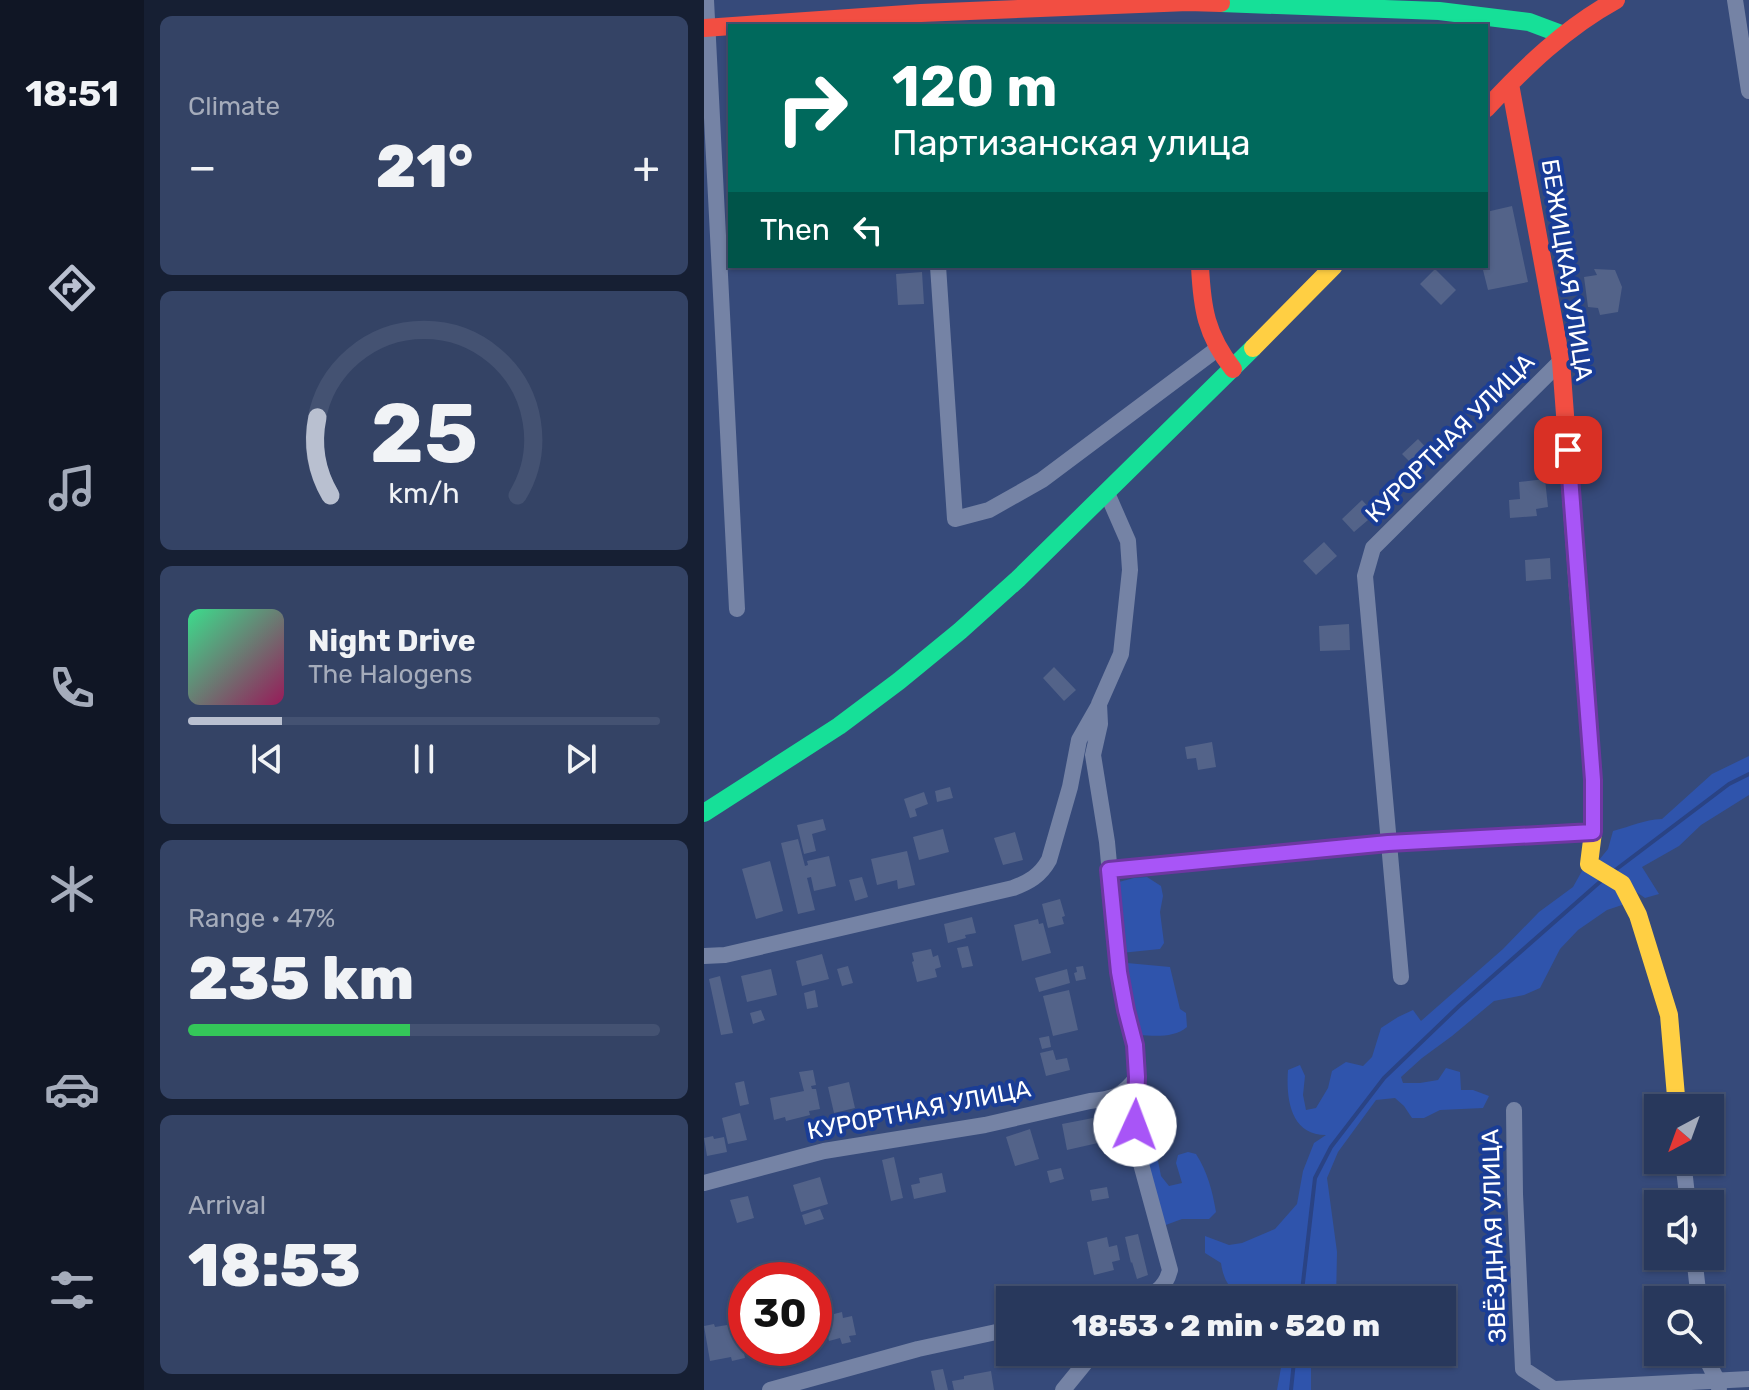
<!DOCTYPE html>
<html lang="en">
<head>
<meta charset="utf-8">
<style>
	body { margin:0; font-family:Rubik,sans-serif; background:#344365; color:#f1f3f6; height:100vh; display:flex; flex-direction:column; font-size:30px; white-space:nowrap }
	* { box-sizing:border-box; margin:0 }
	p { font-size:26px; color:#a5acbb }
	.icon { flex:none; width:44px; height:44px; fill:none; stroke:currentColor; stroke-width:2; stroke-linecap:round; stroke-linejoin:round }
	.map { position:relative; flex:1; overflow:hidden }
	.side { display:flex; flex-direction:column; gap:16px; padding:16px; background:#161f33; width:560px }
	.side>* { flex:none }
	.banner { position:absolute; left:24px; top:24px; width:760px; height:244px; border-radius:0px; box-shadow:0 2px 6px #0004,0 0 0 2px #445272; background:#00695c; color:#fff; overflow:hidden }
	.needle { width:52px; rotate:221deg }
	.fabs { position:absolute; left:940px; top:1094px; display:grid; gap:16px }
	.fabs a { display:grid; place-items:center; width:80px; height:80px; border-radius:0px; background:#28385c; box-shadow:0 2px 6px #0004,0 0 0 2px #445272; font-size:40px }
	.speed { position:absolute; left:24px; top:1262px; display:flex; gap:16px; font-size:40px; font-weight:700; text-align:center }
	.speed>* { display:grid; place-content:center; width:104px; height:104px; border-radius:50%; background:#28385c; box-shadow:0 2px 6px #0004,0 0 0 2px #445272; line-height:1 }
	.speed .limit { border:12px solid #d22; background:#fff; color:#111 }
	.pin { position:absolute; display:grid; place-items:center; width:68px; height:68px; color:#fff; margin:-34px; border-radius:16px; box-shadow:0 4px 12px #0006 }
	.me { position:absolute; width:88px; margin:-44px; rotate:2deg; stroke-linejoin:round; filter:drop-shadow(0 0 6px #0008) }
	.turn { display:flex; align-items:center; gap:28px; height:168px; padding:0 32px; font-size:36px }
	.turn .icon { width:104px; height:104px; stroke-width:2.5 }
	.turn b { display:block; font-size:56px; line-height:68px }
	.then { display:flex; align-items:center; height:76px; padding:0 32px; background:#0003; gap:16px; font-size:30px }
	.big { font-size:60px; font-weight:800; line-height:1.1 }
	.side .tile { flex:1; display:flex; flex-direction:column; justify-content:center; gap:12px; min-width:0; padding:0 28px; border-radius:12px; background:#344365 }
	.side .dial { align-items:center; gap:0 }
	.dial svg { height:208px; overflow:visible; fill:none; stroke:#445272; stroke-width:7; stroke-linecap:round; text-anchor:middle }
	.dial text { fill:#f1f3f6; stroke:none }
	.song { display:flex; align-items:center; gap:24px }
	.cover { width:96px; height:96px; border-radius:12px; background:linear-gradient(135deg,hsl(150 70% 55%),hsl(330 70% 35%)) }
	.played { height:8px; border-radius:4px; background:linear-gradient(90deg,#b9c0d0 20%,#445272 20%) }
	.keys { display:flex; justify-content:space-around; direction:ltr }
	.heat { display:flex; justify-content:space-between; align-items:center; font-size:44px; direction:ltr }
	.charge { height:12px; border-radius:6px; background:linear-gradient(90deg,#34c759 47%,#445272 0) }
	.trip { position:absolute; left:292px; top:1286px; width:460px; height:80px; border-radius:0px; background:#28385c; box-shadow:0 2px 6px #0004,0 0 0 2px #445272; font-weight:800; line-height:80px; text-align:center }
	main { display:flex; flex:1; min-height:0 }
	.tabs { display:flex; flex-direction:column; width:144px; justify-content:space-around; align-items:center; background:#101625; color:#a5acbb }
	.tabs .icon { width:56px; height:56px }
	.tabs .on { color:#b9c0d0 }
	.tabs b { font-size:36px; color:#f1f3f6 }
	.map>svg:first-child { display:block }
	.green { fill:#2f54ac }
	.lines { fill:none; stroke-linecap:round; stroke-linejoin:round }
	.stream { stroke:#2a4384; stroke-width:4 }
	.building { fill:#536389 }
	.street { stroke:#7583a5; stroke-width:16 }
	.fast { stroke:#16e098; stroke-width:18 }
	.slow { stroke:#ffcf43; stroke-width:18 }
	.jam { stroke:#f24e42; stroke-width:18 }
	.route-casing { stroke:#6d37a1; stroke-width:20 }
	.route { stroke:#a855f7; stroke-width:14 }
	.labels { text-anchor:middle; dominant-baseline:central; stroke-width:8; stroke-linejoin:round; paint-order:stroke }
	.street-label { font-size:24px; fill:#fff; stroke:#1a3d96 }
</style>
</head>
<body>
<main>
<nav class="tabs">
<b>18:51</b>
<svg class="icon on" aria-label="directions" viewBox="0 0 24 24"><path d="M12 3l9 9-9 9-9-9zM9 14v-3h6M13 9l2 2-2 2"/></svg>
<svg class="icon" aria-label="music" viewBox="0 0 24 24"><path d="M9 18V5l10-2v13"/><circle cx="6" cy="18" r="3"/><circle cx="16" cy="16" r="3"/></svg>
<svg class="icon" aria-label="phone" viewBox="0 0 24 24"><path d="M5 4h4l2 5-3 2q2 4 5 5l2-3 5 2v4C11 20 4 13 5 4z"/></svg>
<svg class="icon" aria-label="climate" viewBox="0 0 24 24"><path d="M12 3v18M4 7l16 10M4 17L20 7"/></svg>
<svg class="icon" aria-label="car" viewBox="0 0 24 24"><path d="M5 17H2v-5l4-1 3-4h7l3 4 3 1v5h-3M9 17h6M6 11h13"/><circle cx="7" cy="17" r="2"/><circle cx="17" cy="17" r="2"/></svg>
<svg class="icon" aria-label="filters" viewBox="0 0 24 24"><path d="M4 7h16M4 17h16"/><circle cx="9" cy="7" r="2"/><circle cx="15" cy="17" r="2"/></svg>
</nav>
<section class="side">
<div class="tile"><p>Climate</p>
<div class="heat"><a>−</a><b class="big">21°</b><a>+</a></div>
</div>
<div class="tile dial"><svg viewBox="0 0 100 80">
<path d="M14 69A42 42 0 1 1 86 69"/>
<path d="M14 69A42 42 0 0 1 9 39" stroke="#b9c0d0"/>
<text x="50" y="56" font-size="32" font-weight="700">25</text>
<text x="50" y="72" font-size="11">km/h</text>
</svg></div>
<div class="tile">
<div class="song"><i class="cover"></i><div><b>Night Drive</b><p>The Halogens</p></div></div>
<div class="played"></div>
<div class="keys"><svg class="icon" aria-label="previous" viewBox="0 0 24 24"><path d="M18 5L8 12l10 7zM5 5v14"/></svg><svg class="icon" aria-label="pause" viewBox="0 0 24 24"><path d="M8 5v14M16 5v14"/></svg><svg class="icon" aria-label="next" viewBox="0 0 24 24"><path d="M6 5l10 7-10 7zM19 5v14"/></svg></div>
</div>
<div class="tile"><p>Range · 47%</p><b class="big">235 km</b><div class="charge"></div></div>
<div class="tile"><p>Arrival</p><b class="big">18:53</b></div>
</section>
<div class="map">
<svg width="1045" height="1390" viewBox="0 0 1045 1390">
	<rect width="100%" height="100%" fill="#364a7a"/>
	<!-- green -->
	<path class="green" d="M1045 756V795L997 825 975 846 938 867 955 894 941 898 928 889 921 904 903 910 874 930 856 949 836 988 820 995 790 1001 748 1036 718 1058 697 1077 699 1083H716L734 1080 742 1068 756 1072 757 1090H769L785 1096 779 1108 736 1110 720 1118H708L700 1106 691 1098 672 1100 634 1152 623 1178 633 1252 632 1300H574L573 1298 564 1289C558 1290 550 1294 544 1294 526 1295 519 1278 517 1263L501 1253V1236L525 1245 538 1243 571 1229 593 1204 599 1171 610 1143 622 1135C586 1135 582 1098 584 1070L596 1065 601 1076 599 1095 602 1110 612 1108 624 1088 628 1071 642 1062 659 1066 668 1057 677 1028 694 1017 709 1010 717 1021 799 949 835 912 869 887 878 871 895 860 904 849 909 831C928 826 939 820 958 819L1008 774Z
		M443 877 457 886 459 896 456 912 460 943 456 949 417 953 411 883 430 878Z
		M423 963 466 967 476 1009 482 1013 483 1027C470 1038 451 1036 435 1035L412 978Z
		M484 1152 492 1154C504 1173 508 1190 512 1212L505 1219H478L459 1226 439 1157 454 1161 457 1176 465 1186 478 1183 472 1163 474 1155Z
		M577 1352H622L607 1365V1390H573L578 1362Z"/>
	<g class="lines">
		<!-- stream -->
		<path class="stream" d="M910 871 1025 784 1045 774
			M597 1300 611 1178 627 1147 680 1078 755 1006 897 881
			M587 1390 591 1352"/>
	</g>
	<!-- building -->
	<path class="building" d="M808 206 824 282 784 290 778 266H782V212Z
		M731 269 752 290 737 305 716 284Z
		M890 269 911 270 918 287 914 312 896 315 894 308 884 307 880 277 893 275Z
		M218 272 220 304 194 305 192 274Z
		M714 439 729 455 713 469 698 454Z
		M841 479 844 507 832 509 833 516 806 518 805 500 816 499 815 482Z
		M658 500 667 510 660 516 664 520 650 532 638 519Z
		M620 542 633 556 612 575 599 561Z
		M846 558 847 579 822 581 821 560Z
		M645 624 646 650 616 651 615 626Z
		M350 667 372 690 360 701 339 678Z
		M508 742 512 767 494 770 492 758 483 759 481 747Z
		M246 787 249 798 233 802 231 791Z
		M220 792 224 804 211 809 213 816 206 818 200 799Z
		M119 819 122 830 108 834 112 851 100 854 93 825Z
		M239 829 245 852 215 860 209 837Z
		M311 832 319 860 299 865 290 838Z
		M94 839 101 866 104 865 103 861 125 856 132 886 110 891 107 877 103 878 111 910 94 914 77 843Z
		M203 851 211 885 194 889 193 880 173 885 167 859Z
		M66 861 79 911 52 919 38 869Z
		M158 877 164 897 151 901 145 880Z
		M356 899 361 916 358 917 360 924 344 928 338 904Z
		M268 917 272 933 261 935 262 938 244 943 240 924Z
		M334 919 335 924 339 923 347 953 318 961 310 925Z
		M264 946 269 966 258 968 253 948Z
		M227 949 229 957 234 955 237 967 231 969 233 977 213 982 208 962 210 961 208 953Z
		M118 954 125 979 98 986 92 961Z
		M144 966 149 983 138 986 133 969Z
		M379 966 382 979 372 981 370 973 373 972 372 967Z
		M67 969 73 995 43 1002 37 976Z
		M363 969 366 983 335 992 331 978Z
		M16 976 29 1033 17 1035 5 979Z
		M111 990 114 1007 103 1009 100 993Z
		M365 990 374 1030 349 1036 339 996Z
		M57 1010 61 1020 49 1024 46 1013Z
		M345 1036 347 1047 338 1049 335 1038Z
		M349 1050 352 1060 363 1058 366 1070 342 1076 336 1053Z
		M109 1070 112 1085 107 1086 108 1089H112L116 1109 105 1111 106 1115 82 1121 81 1117 70 1120 66 1098 100 1091 95 1072Z
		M40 1081 45 1104 36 1106 31 1083Z
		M145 1082 151 1108 130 1113 124 1087Z
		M36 1113 43 1140 24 1144 18 1118Z
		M389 1118 394 1143 363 1150 358 1124Z
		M326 1129 335 1159 311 1166 302 1137Z
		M9 1136 10 1139 20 1137 23 1152 3 1156 0 1138Z
		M190 1157 199 1198 187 1201 178 1160Z
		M357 1168 360 1179 346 1183 343 1171Z
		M238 1173 242 1192 210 1199 207 1185 216 1183 215 1178Z
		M116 1177 124 1204 97 1212 89 1185Z
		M403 1187 405 1198 388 1201 386 1190Z
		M44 1196 50 1218 33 1223 26 1200Z
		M116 1209 120 1219 101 1225 98 1215Z
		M434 1234 444 1275 433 1279 428 1262 427 1263 421 1237Z
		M403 1237 405 1247 413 1245 416 1260 408 1262 410 1270 390 1275 383 1242Z
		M138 1312 139 1318 148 1316 152 1335 145 1336 147 1342 138 1344 136 1338 125 1341 120 1323 127 1321 126 1315Z
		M35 1323 41 1358 28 1361 27 1357 6 1361 0 1326 10 1324 11 1327Z
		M239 1369 244 1390H231L227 1371Z
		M287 1371 290 1390H250L248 1381 260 1379V1376Z"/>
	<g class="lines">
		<!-- street -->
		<path class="street" d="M2 0 33 609
			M1031 0 1045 91
			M234 266 251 519 285 510 338 480 513 349
			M403 493 424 541 426 570 417 654 395 704 396 724 389 755 403 842 415 972 422 1010 431 1045 433 1077 430 1109 431 1142 466 1270C461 1290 448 1296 429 1300
			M405 870 684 843 889 832
			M0 956 21 955 309 888C325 882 336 876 345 860L366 787 375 740 395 705
			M697 977 661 576 669 548 857 361
			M810 1110 811 1194 819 1369 851 1390
			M979 1160 984 1204
			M0 1183 120 1151 281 1125 386 1101C409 1099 419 1096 433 1077
			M990 1256 995 1300
			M1001 1352C1003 1365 1013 1375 1015 1388
			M851 1389 1045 1379
			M66 1390 214 1349 306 1329
			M359 1390 390 1352"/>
		<!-- fast -->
		<path class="fast" d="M517 3 735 11 825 22 857 34
			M0 813 135 726 195 681 256 631 314 579 549 348"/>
		<!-- slow -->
		<path class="slow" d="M549 348 630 266
			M872 562 889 780V832L885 864 918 884 934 915 965 1015 973 1108"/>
		<!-- jam -->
		<path class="jam" d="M0 28 217 13 484 2 517 3
			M806 84 857 361 872 562
			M782 109C821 67 861 28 912 0
			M496 266C498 308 502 335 529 369"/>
	</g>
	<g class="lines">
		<defs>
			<path id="route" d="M431 1125 433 1077 431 1045 422 1010 415 972 405 870 684 843 889 832V780L864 450"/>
		</defs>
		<!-- route casing -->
		<use href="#route" class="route-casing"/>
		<!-- route -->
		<use href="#route" class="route"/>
	</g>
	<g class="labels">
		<!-- street labels -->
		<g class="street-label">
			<text transform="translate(863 270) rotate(81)">БЕЖИЦКАЯ УЛИЦА</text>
			<text transform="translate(746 438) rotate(-45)">КУРОРТНАЯ УЛИЦА</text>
			<text transform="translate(215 1110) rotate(-11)">КУРОРТНАЯ УЛИЦА</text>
			<text transform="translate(790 1236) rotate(-92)">ЗВЁЗДНАЯ УЛИЦА</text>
		</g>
	</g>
</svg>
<div class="fabs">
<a><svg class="needle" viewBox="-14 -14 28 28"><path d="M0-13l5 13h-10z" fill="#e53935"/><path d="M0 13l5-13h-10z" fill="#a5acbb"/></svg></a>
<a><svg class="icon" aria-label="sound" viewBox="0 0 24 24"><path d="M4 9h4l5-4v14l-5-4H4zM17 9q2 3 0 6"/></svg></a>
<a><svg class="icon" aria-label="search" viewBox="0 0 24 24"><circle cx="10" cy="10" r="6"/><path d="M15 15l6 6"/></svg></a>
</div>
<div class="speed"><div class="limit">30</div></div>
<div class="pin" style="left:864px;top:450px;background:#d93025"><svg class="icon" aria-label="arrive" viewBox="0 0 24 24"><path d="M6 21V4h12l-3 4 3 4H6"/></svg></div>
<svg class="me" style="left:431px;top:1125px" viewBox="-20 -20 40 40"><circle r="19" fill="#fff"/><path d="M0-13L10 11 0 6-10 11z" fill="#a855f7"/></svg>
<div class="trip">18:53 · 2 min · 520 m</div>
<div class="banner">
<div class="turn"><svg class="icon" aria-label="right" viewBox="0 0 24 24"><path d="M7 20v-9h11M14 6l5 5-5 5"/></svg><div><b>120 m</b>Партизанская улица</div></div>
<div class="then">Then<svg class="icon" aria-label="left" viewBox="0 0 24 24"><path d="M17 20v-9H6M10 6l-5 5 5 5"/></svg></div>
</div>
</div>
</main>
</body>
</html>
